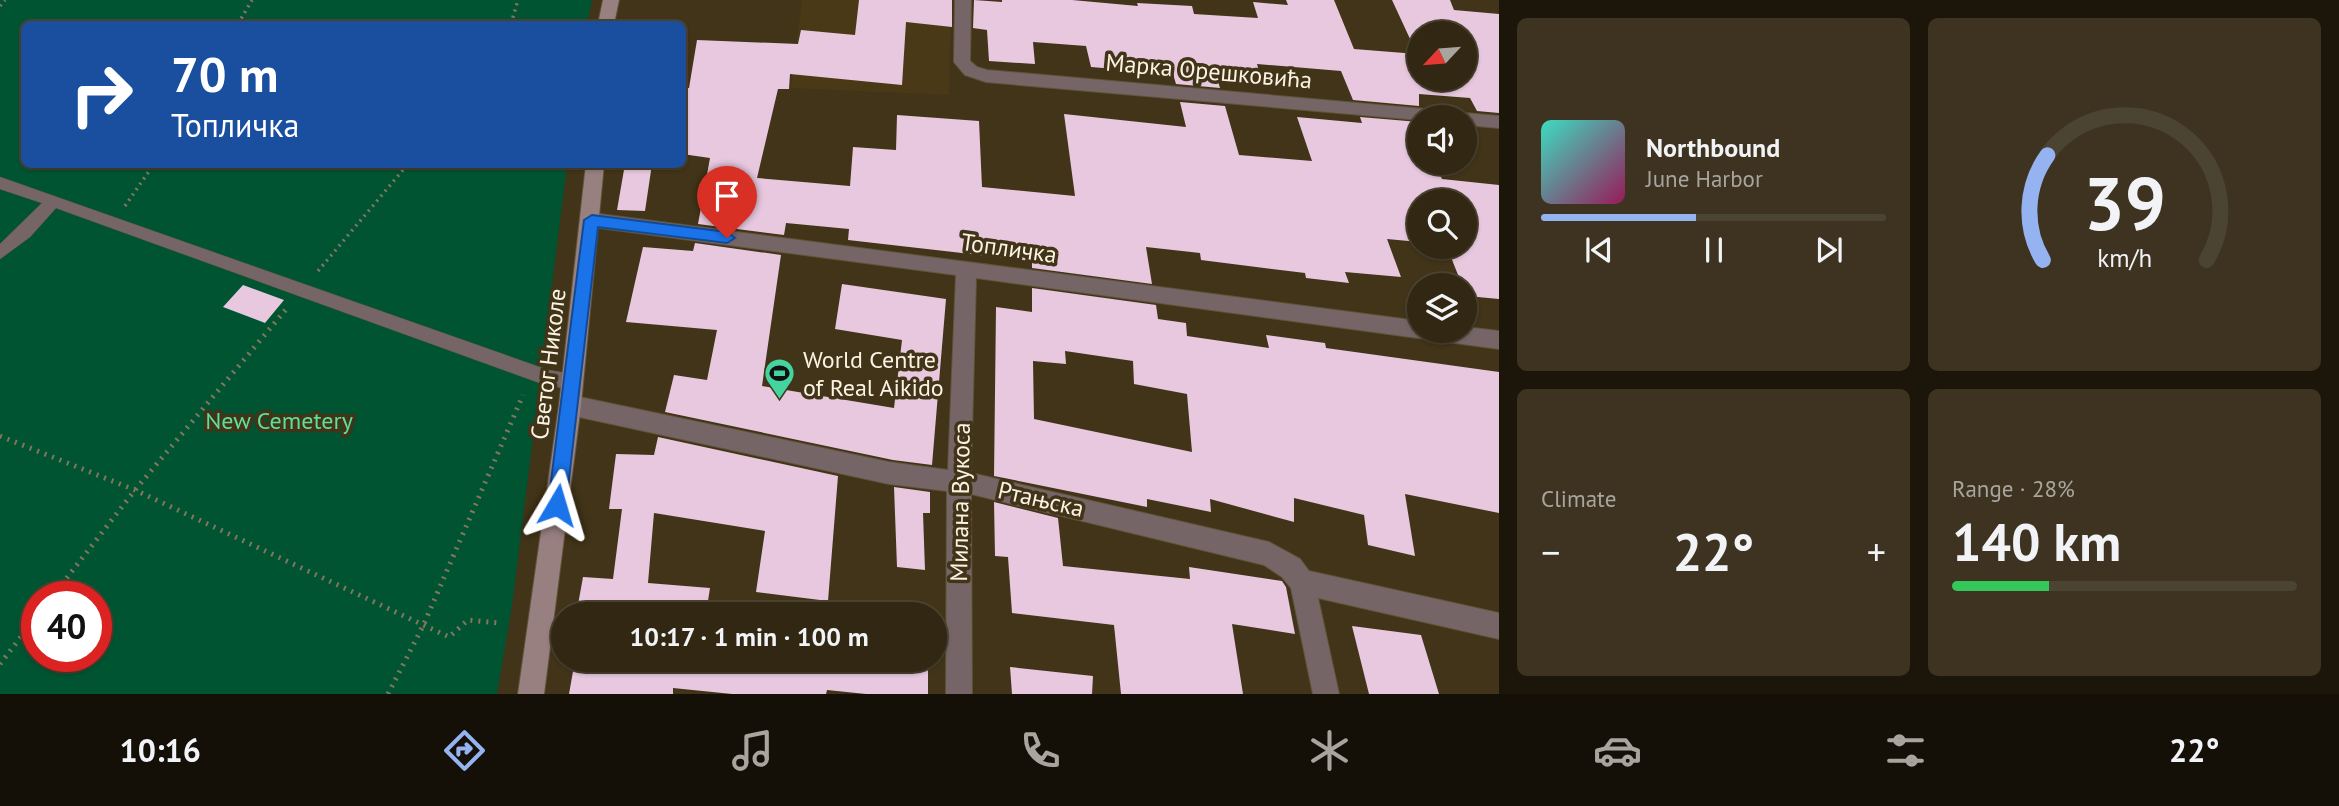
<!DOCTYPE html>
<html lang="en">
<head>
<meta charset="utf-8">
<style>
	body { margin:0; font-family:"PT Sans",sans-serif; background:#3d3320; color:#f1f3f6; height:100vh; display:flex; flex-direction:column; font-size:26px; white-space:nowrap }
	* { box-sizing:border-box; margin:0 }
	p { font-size:23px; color:#a8a59f }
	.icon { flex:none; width:38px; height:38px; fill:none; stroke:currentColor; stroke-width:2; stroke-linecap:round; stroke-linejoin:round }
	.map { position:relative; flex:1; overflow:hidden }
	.panel { display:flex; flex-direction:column; gap:18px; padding:18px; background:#1b150a; width:840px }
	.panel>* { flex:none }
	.guide { position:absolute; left:21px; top:21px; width:665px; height:147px; border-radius:10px; box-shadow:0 2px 5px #0004,0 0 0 2px #4c4432; background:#1a4fa0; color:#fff; overflow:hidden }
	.needle { width:46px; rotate:244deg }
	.controls { position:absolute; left:1407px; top:21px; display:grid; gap:14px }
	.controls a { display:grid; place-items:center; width:70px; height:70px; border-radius:50%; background:#312712; box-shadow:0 2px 5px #0004,0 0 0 2px #4c4432; font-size:35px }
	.speed { position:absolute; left:21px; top:581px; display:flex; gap:14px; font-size:35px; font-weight:700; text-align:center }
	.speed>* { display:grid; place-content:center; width:91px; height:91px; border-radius:50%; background:#312712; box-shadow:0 2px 5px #0004,0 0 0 2px #4c4432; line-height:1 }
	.speed .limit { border:10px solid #d22; background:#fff; color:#111 }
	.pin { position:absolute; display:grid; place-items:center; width:60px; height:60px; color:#fff; margin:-72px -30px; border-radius:50% 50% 50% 0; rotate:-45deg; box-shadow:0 0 7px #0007 }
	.pin .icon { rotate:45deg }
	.me { position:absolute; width:77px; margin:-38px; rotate:7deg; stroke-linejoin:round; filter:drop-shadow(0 0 5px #0008) }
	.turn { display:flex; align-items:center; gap:24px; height:147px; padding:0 35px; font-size:32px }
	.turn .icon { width:91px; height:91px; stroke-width:2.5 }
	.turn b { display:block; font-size:49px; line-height:60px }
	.big { font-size:52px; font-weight:700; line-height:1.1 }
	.panel .card { flex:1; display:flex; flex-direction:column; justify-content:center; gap:10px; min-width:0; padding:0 24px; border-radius:10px; background:#3d3320 }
	.panel .dial { align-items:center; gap:0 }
	.dial svg { height:182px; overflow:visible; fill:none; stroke:#4c4432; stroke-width:7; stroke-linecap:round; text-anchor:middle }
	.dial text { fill:#f1f3f6; stroke:none }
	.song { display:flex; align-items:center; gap:21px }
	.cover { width:84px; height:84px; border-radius:10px; background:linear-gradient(135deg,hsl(170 70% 55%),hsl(330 70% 35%)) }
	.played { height:7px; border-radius:4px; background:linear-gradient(90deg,#95b2f1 45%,#4c4432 45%) }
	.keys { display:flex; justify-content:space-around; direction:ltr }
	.heat { display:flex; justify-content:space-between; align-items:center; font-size:38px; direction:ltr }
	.charge { height:10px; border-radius:5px; background:linear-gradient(90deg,#34c759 28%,#4c4432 0) }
	.panel .tiles { flex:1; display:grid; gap:18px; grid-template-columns:repeat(2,1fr) }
	.trip { position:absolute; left:551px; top:602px; width:396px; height:70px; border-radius:35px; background:#312712; box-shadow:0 2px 5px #0004,0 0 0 2px #4c4432; font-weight:700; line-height:70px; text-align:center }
	.tabs { display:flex; height:112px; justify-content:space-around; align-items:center; background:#141007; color:#a8a59f }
	.tabs .icon { width:49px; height:49px }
	.tabs .on { color:#95b2f1 }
	.tabs b { font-size:32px; color:#f1f3f6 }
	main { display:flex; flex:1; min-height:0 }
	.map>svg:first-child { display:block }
	.built { fill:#4a3916 }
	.green { fill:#015432; fill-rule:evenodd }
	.building { fill:#e7c8df; fill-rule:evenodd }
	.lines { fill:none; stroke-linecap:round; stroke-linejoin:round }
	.lane-casing { stroke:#5f5338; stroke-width:1 }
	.street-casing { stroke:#5f5338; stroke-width:2 }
	.secondary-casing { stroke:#5f5338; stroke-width:2 }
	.path-far1 { stroke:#81765e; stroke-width:3.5; stroke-dasharray:2 4.5; stroke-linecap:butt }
	.path { stroke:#81765e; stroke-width:5; stroke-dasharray:2 6; stroke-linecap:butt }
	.lane { fill:#756566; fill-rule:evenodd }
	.street { fill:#756566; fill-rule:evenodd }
	.secondary { fill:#987f80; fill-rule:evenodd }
	.route { fill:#1a73e8; stroke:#114b97; stroke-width:2 }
	.labels { text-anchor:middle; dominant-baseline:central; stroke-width:7; stroke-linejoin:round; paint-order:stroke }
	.street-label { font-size:24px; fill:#fbf3e3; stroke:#413418 }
	.poi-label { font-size:24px; fill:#fbf3e3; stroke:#413418; text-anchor:start }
	.park-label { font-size:24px; fill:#5edf9c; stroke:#413418 }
</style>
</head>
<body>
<main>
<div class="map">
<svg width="1499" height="694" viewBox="0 0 1499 694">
	<rect width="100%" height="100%" fill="#413418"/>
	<!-- built -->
	<path class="built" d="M802 0H951L949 95 791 88Z"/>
	<!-- green -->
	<path class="green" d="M0 0H592L587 24H24V164L567 165 512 606 497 694H0ZM37 597H96V656H37Z"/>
	<!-- building -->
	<path class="building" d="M859 0H952V27L906 22 902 85 790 74 789 89H778L757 178 850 186 853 147 896 150 897 115 979 121 982 187 1075 196 1064 114 1186 127 1180 102 1225 106 1239 155 1312 161 1297 117 1362 123 1360 117 1419 122V163H1435L1442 179 1499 185V299L1467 296 1465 285H1462L1447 247H1465V201H1419V242L1387 239 1401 277 1345 272 1349 283 1306 278 1305 273 1201 260 1200 253 1146 247 1152 284 1032 268V261L848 240 849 229 786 223 784 235 698 224 710 158 682 154V88H689L697 40 798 44 801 30 855 35Z
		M974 0 1002 2V0H1072L1138 6 1137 3 1192 6 1194 14 1258 18 1253 2 1288 5 1286 0H1334L1354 49 1417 54 1392 0H1450L1454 10 1499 14V113L1477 111 1470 98 1419 94V106L1353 100 1341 71 1257 64 1262 81 1217 78 1220 88 1176 84 1173 74 1091 67 1086 46 1033 42 1035 64 989 61 987 30 973 28ZM1419 33H1465V79H1419Z
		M625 164H652L645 211 617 210Z
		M695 243 781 255 762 386 894 408 902 340 835 329 842 284 946 299 932 465 893 460 665 412 674 375 707 380 717 330 626 322 643 247 693 251Z
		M243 285 284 300 265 323 223 307Z
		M1032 288 1156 305 1158 319 1186 323 1187 336 1269 348 1266 335 1325 343 1326 348 1499 372V513L1405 494 1415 556 1368 545 1364 515 1294 498V522L1210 499 1211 512 1147 499V507L994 476 996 307 1032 312ZM1065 351 1133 361 1134 384 1187 394 1192 452 1034 419 1033 361 1066 364Z
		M658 437 838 476 828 601 756 592 765 531 654 513 648 583 710 588 706 614H620L577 610 583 577 613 579 622 509H609L616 454 654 455Z
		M894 487 930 492V513H923L925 570 897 567Z
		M994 502 1058 518 1063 566 1190 579 1189 567 1282 581 1286 587 1295 634 1232 624 1243 694H1121L1114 625 1012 613 1008 557 995 556Z
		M1352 626 1421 635 1439 694H1369Z
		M575 660H928V694H866L827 690 826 694H732L673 688V694H569Z
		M1010 667 1093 676 1092 694H1012Z"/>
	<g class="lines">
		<defs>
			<path id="lane" d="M0 177 548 370 579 375 582 381 579 387 573 389 548 386 56 208 30 237 0 259V244L42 203 0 189Z"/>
			<path id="street" d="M955 0H971L970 61 977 67 987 70 1448 111 1457 117H1419V120L986 82 965 75 954 62Z
				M1465 113 1499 116V128L1465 125V117H1457Z
				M592 213 1419 321V331H1465V327L1499 331V349L976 278 971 473 1269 542 1300 559 1309 571 1499 613V639L1318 598 1339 694H1313L1291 588 1282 577 1264 565 971 494 972 694H946L947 491 889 484 570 415 562 412 559 405 562 398 570 395 889 462 948 470 956 275 592 227 585 225 583 220 585 215Z"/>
			<path id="secondary" d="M603 0H619L614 24H598Z
				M586 164H604L581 405 544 694H518L559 405Z"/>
		</defs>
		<!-- lane casing -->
		<use href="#lane" class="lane-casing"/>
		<!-- street casing -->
		<use href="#street" class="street-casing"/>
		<!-- secondary casing -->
		<use href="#secondary" class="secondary-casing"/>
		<!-- path-far1 -->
		<path class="path-far1" d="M0 6 5 0
			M238 24 252 0
			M511 24 518 0
			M125 206 154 164
			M318 271 408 164"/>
		<!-- path -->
		<path class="path" d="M0 436 135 490 449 637 468 620 499 623
			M52 597 135 490 288 307
			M0 664 37 616
			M388 694 423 626 523 395"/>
		<!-- lane -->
		<use href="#lane" class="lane"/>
		<!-- street -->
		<use href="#street" class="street"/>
		<!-- secondary -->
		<use href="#secondary" class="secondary"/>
	</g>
	<!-- route -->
	<path class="route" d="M592 215 727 232 735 238 727 243 598 227 566 505 564 511 557 514 551 511 548 505 584 220Z"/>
	<!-- icons -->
	<defs>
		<symbol id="stadium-pin" viewBox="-11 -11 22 30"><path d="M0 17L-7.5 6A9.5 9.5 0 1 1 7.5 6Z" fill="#44d49f" stroke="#413418"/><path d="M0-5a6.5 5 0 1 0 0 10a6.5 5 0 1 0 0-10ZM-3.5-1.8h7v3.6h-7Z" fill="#111"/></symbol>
	</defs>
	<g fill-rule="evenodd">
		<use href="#stadium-pin" x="762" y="356" width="35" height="47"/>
	</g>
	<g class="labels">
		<!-- street labels -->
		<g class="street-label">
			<text transform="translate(1209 71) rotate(5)">Марка Орешковића</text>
			<text transform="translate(1009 248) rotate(8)">Топличка</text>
			<text transform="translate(548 364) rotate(-83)">Светог Николе</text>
			<text transform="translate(1041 499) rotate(13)">Ртањска</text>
			<text transform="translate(960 502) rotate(-89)">Милана Вукоса</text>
		</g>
		<!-- poi labels -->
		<g class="poi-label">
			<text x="803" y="359">World Centre<tspan x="803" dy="28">of Real Aikido</tspan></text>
		</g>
		<!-- park labels -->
		<g class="park-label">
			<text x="279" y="420">New Cemetery</text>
		</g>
	</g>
</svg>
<div class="controls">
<a><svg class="needle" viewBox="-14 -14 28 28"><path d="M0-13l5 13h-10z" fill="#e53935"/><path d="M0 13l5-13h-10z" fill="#a8a59f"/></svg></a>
<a><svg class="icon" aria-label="sound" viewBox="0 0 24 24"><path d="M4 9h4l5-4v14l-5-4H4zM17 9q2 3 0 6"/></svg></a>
<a><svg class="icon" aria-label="search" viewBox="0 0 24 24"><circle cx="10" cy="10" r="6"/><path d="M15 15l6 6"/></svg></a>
<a><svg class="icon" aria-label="layers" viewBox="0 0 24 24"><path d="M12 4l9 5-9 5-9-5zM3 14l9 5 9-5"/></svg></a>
</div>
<div class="speed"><div class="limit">40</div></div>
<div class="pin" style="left:727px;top:238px;background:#d93025"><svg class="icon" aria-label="arrive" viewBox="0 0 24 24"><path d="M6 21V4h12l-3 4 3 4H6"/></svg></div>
<svg class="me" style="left:557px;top:505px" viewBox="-20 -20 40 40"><path d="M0-17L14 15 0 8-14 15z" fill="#1a73e8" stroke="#fff" stroke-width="4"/></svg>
<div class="trip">10:17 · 1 min · 100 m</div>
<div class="guide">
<div class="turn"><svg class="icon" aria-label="right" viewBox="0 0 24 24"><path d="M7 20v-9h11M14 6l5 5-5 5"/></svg><div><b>70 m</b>Топличка</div></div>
</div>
</div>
<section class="panel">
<div class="tiles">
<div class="card">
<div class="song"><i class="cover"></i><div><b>Northbound</b><p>June Harbor</p></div></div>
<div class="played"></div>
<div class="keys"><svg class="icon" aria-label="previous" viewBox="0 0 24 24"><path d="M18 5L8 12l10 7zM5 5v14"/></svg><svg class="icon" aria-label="pause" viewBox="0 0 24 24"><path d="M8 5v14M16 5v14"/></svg><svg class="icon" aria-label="next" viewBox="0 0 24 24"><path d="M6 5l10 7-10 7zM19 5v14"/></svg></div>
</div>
<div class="card dial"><svg viewBox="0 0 100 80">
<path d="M14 69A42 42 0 1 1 86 69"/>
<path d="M14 69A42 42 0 0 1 16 23" stroke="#95b2f1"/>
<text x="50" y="56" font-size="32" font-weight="700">39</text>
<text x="50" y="72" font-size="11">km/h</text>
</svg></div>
<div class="card"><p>Climate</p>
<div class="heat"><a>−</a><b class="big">22°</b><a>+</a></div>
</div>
<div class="card"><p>Range · 28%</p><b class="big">140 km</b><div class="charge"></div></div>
</div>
</section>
</main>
<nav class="tabs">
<b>10:16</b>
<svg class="icon on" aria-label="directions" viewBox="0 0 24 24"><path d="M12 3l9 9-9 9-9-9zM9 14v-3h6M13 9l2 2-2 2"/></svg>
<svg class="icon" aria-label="music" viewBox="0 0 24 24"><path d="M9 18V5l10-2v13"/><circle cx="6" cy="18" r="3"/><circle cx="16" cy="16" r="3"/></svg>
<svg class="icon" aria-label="phone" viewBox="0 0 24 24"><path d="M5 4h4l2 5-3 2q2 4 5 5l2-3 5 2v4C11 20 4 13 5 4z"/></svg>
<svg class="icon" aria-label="climate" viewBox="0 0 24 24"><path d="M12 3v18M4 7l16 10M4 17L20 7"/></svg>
<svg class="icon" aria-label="car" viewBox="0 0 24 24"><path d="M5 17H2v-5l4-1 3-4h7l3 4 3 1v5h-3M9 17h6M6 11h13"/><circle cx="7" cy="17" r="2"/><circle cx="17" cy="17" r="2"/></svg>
<svg class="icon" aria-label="filters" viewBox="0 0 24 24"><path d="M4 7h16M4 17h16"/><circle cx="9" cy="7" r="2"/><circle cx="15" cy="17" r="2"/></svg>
<b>22°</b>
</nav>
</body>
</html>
